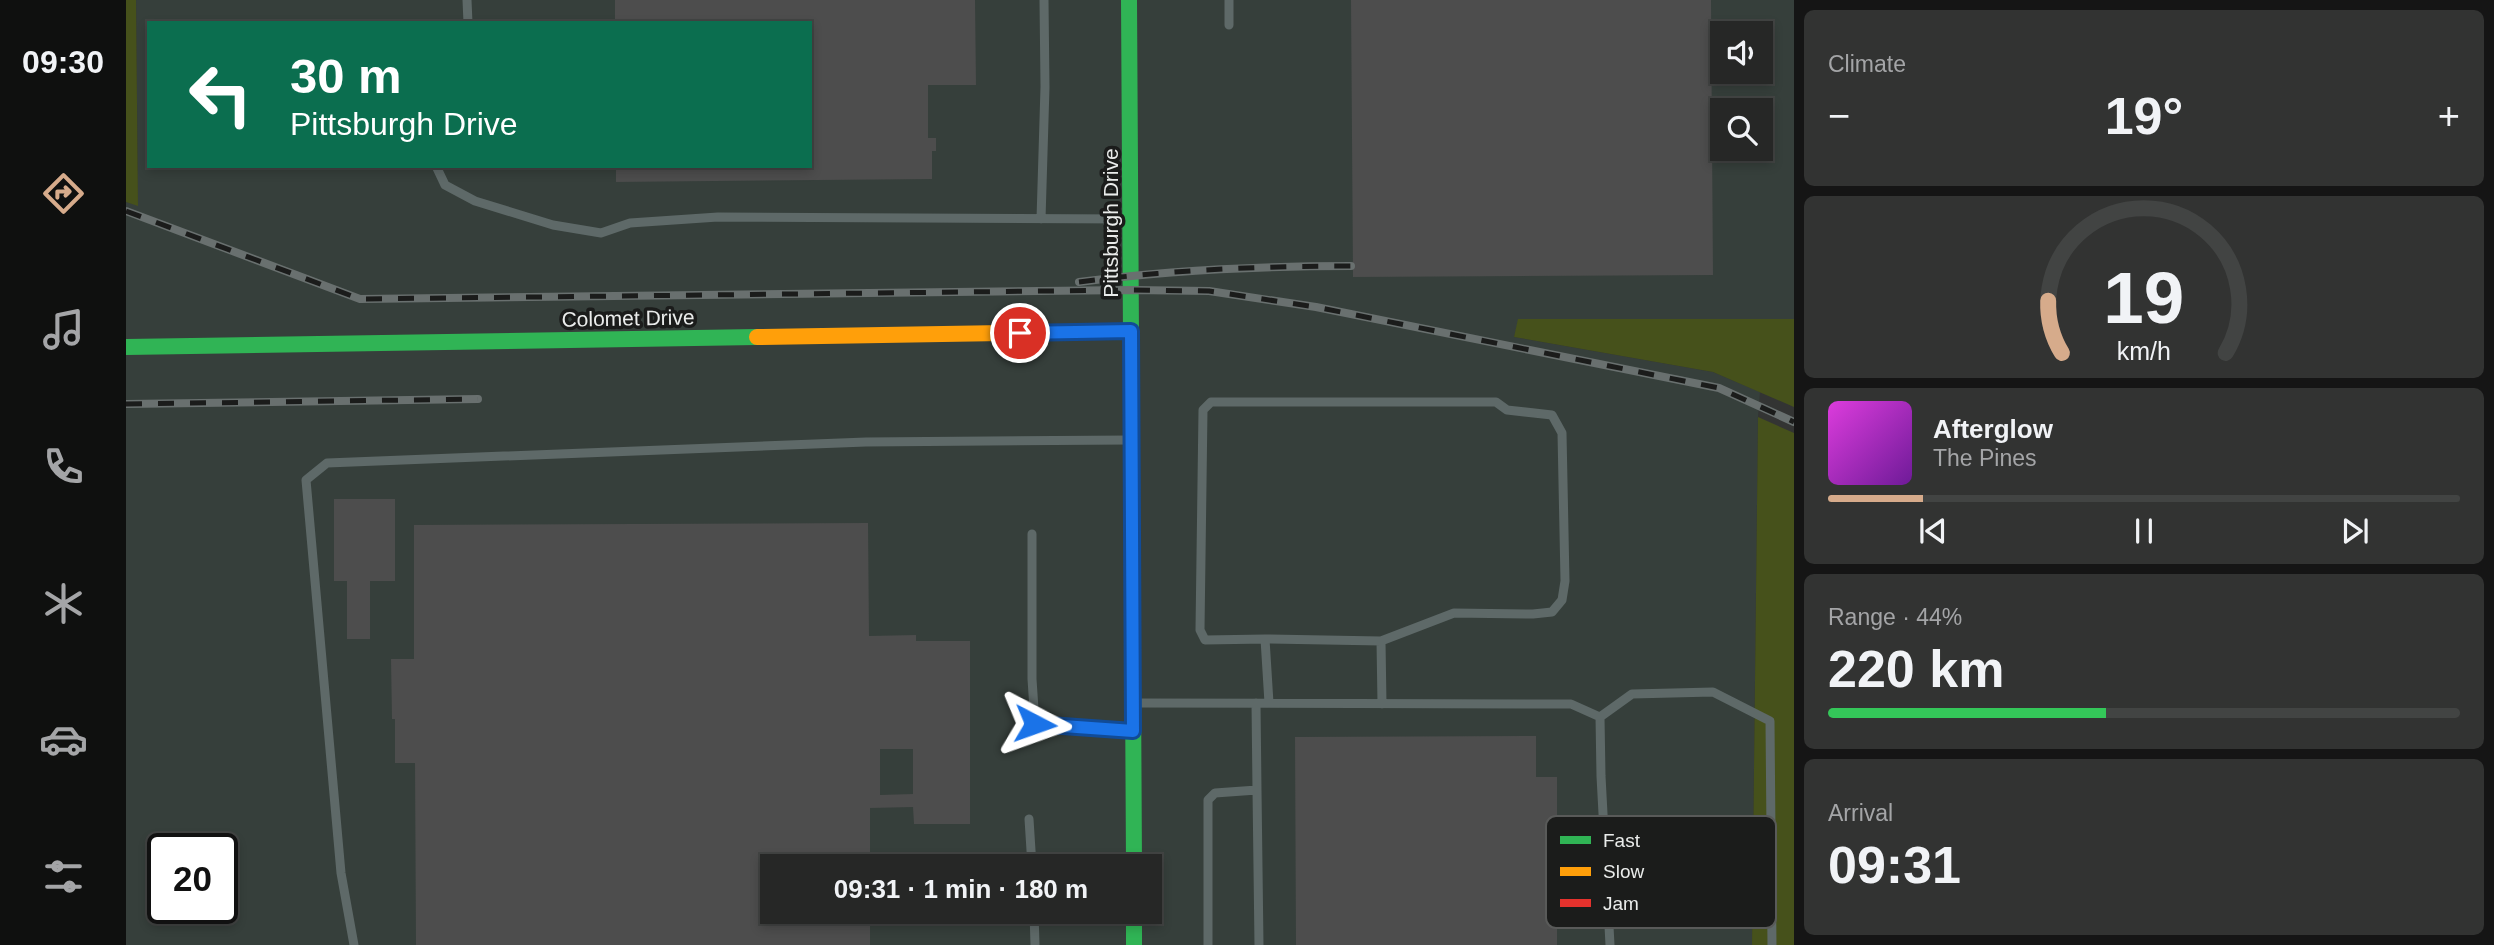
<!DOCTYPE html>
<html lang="en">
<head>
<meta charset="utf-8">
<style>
	body { margin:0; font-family:Arial,sans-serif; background:#323332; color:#f1f3f6; height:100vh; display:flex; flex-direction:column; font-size:26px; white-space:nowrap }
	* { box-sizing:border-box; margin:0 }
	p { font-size:23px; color:#a4a5a7 }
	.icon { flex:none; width:38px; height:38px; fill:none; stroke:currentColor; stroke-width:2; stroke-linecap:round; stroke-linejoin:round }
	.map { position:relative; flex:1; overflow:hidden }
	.sheet { display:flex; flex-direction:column; gap:10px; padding:10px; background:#151515; width:700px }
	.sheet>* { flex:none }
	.top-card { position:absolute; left:21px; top:21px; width:665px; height:147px; border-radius:0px; box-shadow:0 4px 10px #0003,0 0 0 2px #424443; background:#0b6e4f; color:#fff; overflow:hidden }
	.fabs { position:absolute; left:1584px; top:21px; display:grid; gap:14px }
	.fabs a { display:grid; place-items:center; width:63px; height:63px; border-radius:0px; background:#262726; box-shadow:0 4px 10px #0003,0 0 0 2px #424443; font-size:35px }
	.speed { position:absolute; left:21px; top:833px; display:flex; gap:14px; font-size:35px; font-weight:700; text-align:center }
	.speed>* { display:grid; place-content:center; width:91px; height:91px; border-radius:50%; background:#262726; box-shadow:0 4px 10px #0003,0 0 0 2px #424443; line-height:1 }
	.speed .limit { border:4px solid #111; border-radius:10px; background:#fff; color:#111 }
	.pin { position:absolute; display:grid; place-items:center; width:60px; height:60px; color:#fff; margin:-30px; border:4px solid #fff; border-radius:50%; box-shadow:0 2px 7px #0007 }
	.me { position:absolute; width:77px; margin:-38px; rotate:94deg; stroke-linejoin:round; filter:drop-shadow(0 0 5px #0008) }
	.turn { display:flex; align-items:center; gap:24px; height:147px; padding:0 28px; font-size:32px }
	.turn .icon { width:91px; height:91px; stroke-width:2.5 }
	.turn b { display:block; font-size:49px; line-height:60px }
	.big { font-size:52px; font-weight:600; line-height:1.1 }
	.sheet .widget { flex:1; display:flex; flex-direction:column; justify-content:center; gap:10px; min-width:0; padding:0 24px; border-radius:10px; background:#323332 }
	.sheet .dial { align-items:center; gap:0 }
	.dial svg { height:182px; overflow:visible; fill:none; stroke:#424443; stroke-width:7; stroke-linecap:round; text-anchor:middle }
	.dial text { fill:#f1f3f6; stroke:none }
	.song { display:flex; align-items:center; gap:21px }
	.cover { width:84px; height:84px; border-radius:10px; background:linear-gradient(135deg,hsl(300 70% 55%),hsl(280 70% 35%)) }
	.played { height:7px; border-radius:4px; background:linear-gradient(90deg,#d6ab8b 15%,#424443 15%) }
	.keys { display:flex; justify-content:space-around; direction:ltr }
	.heat { display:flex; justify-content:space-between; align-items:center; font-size:38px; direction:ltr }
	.charge { height:10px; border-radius:5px; background:linear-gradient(90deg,#34c759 44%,#424443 0) }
	.trip { position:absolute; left:634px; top:854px; width:402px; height:70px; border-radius:0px; background:#262726; box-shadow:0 4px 10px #0003,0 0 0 2px #424443; font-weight:600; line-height:70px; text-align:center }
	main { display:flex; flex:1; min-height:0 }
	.menu { display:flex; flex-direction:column; width:126px; justify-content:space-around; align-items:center; background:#0f100f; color:#a4a5a7 }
	.menu .icon { width:49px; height:49px }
	.menu .on { color:#d6ab8b }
	.menu b { font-size:32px; color:#f1f3f6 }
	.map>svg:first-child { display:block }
	.built { fill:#363f3b; fill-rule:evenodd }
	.green { fill:#46511b }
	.building { fill:#4d4d4d; fill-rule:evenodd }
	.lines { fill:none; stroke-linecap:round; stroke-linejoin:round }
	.lane { stroke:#5e6968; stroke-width:9 }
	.fast { stroke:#30b455; stroke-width:16 }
	.slow { stroke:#ff9f0a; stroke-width:16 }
	.jam { stroke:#e5322d; stroke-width:16 }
	.rail-casing { stroke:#69706f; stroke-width:8 }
	.rail { stroke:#1b1c1b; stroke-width:5; stroke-dasharray:16; stroke-linecap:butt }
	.route-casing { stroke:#114b97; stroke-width:18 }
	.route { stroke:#1a73e8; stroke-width:12 }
	.labels { text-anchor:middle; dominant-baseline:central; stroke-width:7; stroke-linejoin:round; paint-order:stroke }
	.street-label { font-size:21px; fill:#eaeceb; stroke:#1b1c1b }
	.key { fill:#1b1c1b; stroke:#595a59; stroke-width:2 }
	.key-label { font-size:19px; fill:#eaeceb }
</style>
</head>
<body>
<main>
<nav class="menu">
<b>09:30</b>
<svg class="icon on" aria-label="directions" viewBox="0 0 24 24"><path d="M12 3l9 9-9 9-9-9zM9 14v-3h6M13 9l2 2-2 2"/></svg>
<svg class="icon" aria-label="music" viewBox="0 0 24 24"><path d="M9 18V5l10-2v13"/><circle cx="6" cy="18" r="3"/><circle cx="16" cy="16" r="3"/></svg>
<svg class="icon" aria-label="phone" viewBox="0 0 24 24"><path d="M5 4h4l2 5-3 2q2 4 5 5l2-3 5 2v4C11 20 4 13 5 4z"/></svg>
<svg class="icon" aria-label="climate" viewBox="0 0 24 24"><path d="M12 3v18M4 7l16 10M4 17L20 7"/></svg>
<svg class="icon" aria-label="car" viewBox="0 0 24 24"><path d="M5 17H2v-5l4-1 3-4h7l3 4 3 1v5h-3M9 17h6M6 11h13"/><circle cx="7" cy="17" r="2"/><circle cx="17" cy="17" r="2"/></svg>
<svg class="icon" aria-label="filters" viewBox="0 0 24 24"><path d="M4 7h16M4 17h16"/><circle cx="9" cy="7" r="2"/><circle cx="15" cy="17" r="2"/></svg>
</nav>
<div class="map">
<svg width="1668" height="945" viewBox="0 0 1668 945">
	<rect width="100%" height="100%" fill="#333433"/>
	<!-- built -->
	<path class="built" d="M10 0H1668V319H1393L1388 337 1587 372 1634 392 1632 417 1626 945H0V202L12 205ZM23 23H684V166H23ZM1596 33H1634V72H1596ZM1596 110H1634V149H1596ZM37 849H96V908H37ZM646 866H1024V912H646Z"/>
	<!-- green -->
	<path class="green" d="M0 0H10L12 206 0 202Z
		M1392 319H1668V407L1587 372 1388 337Z
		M1632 417 1668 433V945H1626Z"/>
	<!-- building -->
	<path class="building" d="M489 0H849L850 85H802V138H810V151H806V179L490 182V166H684V23H489Z
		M1225 0H1585L1587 275 1227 277Z
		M208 499H269V581H244V639H221V581H208Z
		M742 523 743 636 790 635V641H844V824H788L787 807 744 808V866H646V912H744V945H290L289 763H269V719H266L265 659H288V525ZM754 749H787V794L754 795Z
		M1410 736V777H1431V945H1170L1169 737Z"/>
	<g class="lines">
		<!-- lane -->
		<path class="lane" d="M341 0 342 23
			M1103 25V0
			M310 166 319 185 349 201 427 225 475 233 504 223 592 217 1004 219
			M915 219 919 87 918 0
			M906 534V679L909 724 1006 731
			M1139 639 1255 641
			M1009 703 1445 704 1474 717 1475 776 1484 945
			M1143 703 1139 639 1079 640 1074 630 1077 410 1085 402H1370L1381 410 1426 415 1436 433 1439 581 1436 600 1426 612 1407 614 1328 613 1255 641 1256 704
			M1474 717 1506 694 1587 692 1644 721 1646 945
			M1131 790 1133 945
			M903 819 906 866
			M908 912 909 945
			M228 945 215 873 180 480 201 463 740 442 1004 440
			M1082 945V800L1089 793 1131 790 1130 703"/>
		<!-- fast -->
		<path class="fast" d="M1003 0 1006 507
			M0 347 631 337
			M1007 683 1008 866
			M1008 912V945"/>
		<!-- slow -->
		<path class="slow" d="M631 337 1005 331"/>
		<!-- jam -->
		<path class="jam" d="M1006 507 1007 683"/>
		<defs>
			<path id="rail" d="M0 211 234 299 1006 290 1083 291 1190 307 1593 388 1668 422
				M953 282C1043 270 1133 266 1225 266
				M0 404 352 399"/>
		</defs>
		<!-- rail casing -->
		<use href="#rail" class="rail-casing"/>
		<!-- rail -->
		<use href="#rail" class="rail"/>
	</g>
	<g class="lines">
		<defs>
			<path id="route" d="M894 333 1005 331 1007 731 909 724"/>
		</defs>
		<!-- route casing -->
		<use href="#route" class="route-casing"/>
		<!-- route -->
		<use href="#route" class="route"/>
	</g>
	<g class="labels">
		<!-- street labels -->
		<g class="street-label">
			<text transform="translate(984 223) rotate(-90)">Pittsburgh Drive</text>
			<text transform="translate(502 318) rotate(-1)">Colomet Drive</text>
		</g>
	</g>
	<!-- legend -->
	<rect x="1420" y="816" width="230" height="112" rx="10" class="key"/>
	<rect x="1434" y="836" width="31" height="8" fill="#30b455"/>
	<rect x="1434" y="867" width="31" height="9" fill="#ff9f0a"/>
	<rect x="1434" y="899" width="31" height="8" fill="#e5322d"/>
	<g class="key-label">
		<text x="1477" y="847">Fast</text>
		<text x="1477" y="878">Slow</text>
		<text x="1477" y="910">Jam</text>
	</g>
</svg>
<div class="fabs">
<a><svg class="icon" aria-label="sound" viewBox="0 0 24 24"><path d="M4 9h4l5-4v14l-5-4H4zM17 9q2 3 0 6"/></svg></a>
<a><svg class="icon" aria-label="search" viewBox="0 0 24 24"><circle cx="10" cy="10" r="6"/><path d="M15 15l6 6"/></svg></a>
</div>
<div class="speed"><div class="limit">20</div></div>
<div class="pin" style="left:894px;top:333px;background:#d93025"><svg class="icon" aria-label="arrive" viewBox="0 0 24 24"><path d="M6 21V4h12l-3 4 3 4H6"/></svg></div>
<svg class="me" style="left:909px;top:724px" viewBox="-20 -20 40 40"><path d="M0-17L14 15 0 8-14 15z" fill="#1a73e8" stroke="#fff" stroke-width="4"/></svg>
<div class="trip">09:31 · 1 min · 180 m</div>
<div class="top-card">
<div class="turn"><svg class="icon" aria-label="left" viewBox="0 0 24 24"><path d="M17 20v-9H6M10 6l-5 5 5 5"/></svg><div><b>30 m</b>Pittsburgh Drive</div></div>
</div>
</div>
<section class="sheet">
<div class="widget"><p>Climate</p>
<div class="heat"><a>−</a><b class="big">19°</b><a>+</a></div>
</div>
<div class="widget dial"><svg viewBox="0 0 100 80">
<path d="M14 69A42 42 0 1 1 86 69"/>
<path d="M14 69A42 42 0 0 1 8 46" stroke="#d6ab8b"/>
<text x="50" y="56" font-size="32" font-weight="700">19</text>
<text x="50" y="72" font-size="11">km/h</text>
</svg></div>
<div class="widget">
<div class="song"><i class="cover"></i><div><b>Afterglow</b><p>The Pines</p></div></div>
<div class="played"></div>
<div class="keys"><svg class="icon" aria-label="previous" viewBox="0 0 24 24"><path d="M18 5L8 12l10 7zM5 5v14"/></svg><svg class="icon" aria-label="pause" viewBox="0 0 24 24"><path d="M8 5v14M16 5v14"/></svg><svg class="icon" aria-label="next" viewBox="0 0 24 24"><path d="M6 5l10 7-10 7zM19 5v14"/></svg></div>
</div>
<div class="widget"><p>Range · 44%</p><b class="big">220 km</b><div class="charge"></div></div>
<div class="widget"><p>Arrival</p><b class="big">09:31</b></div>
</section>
</main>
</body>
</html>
